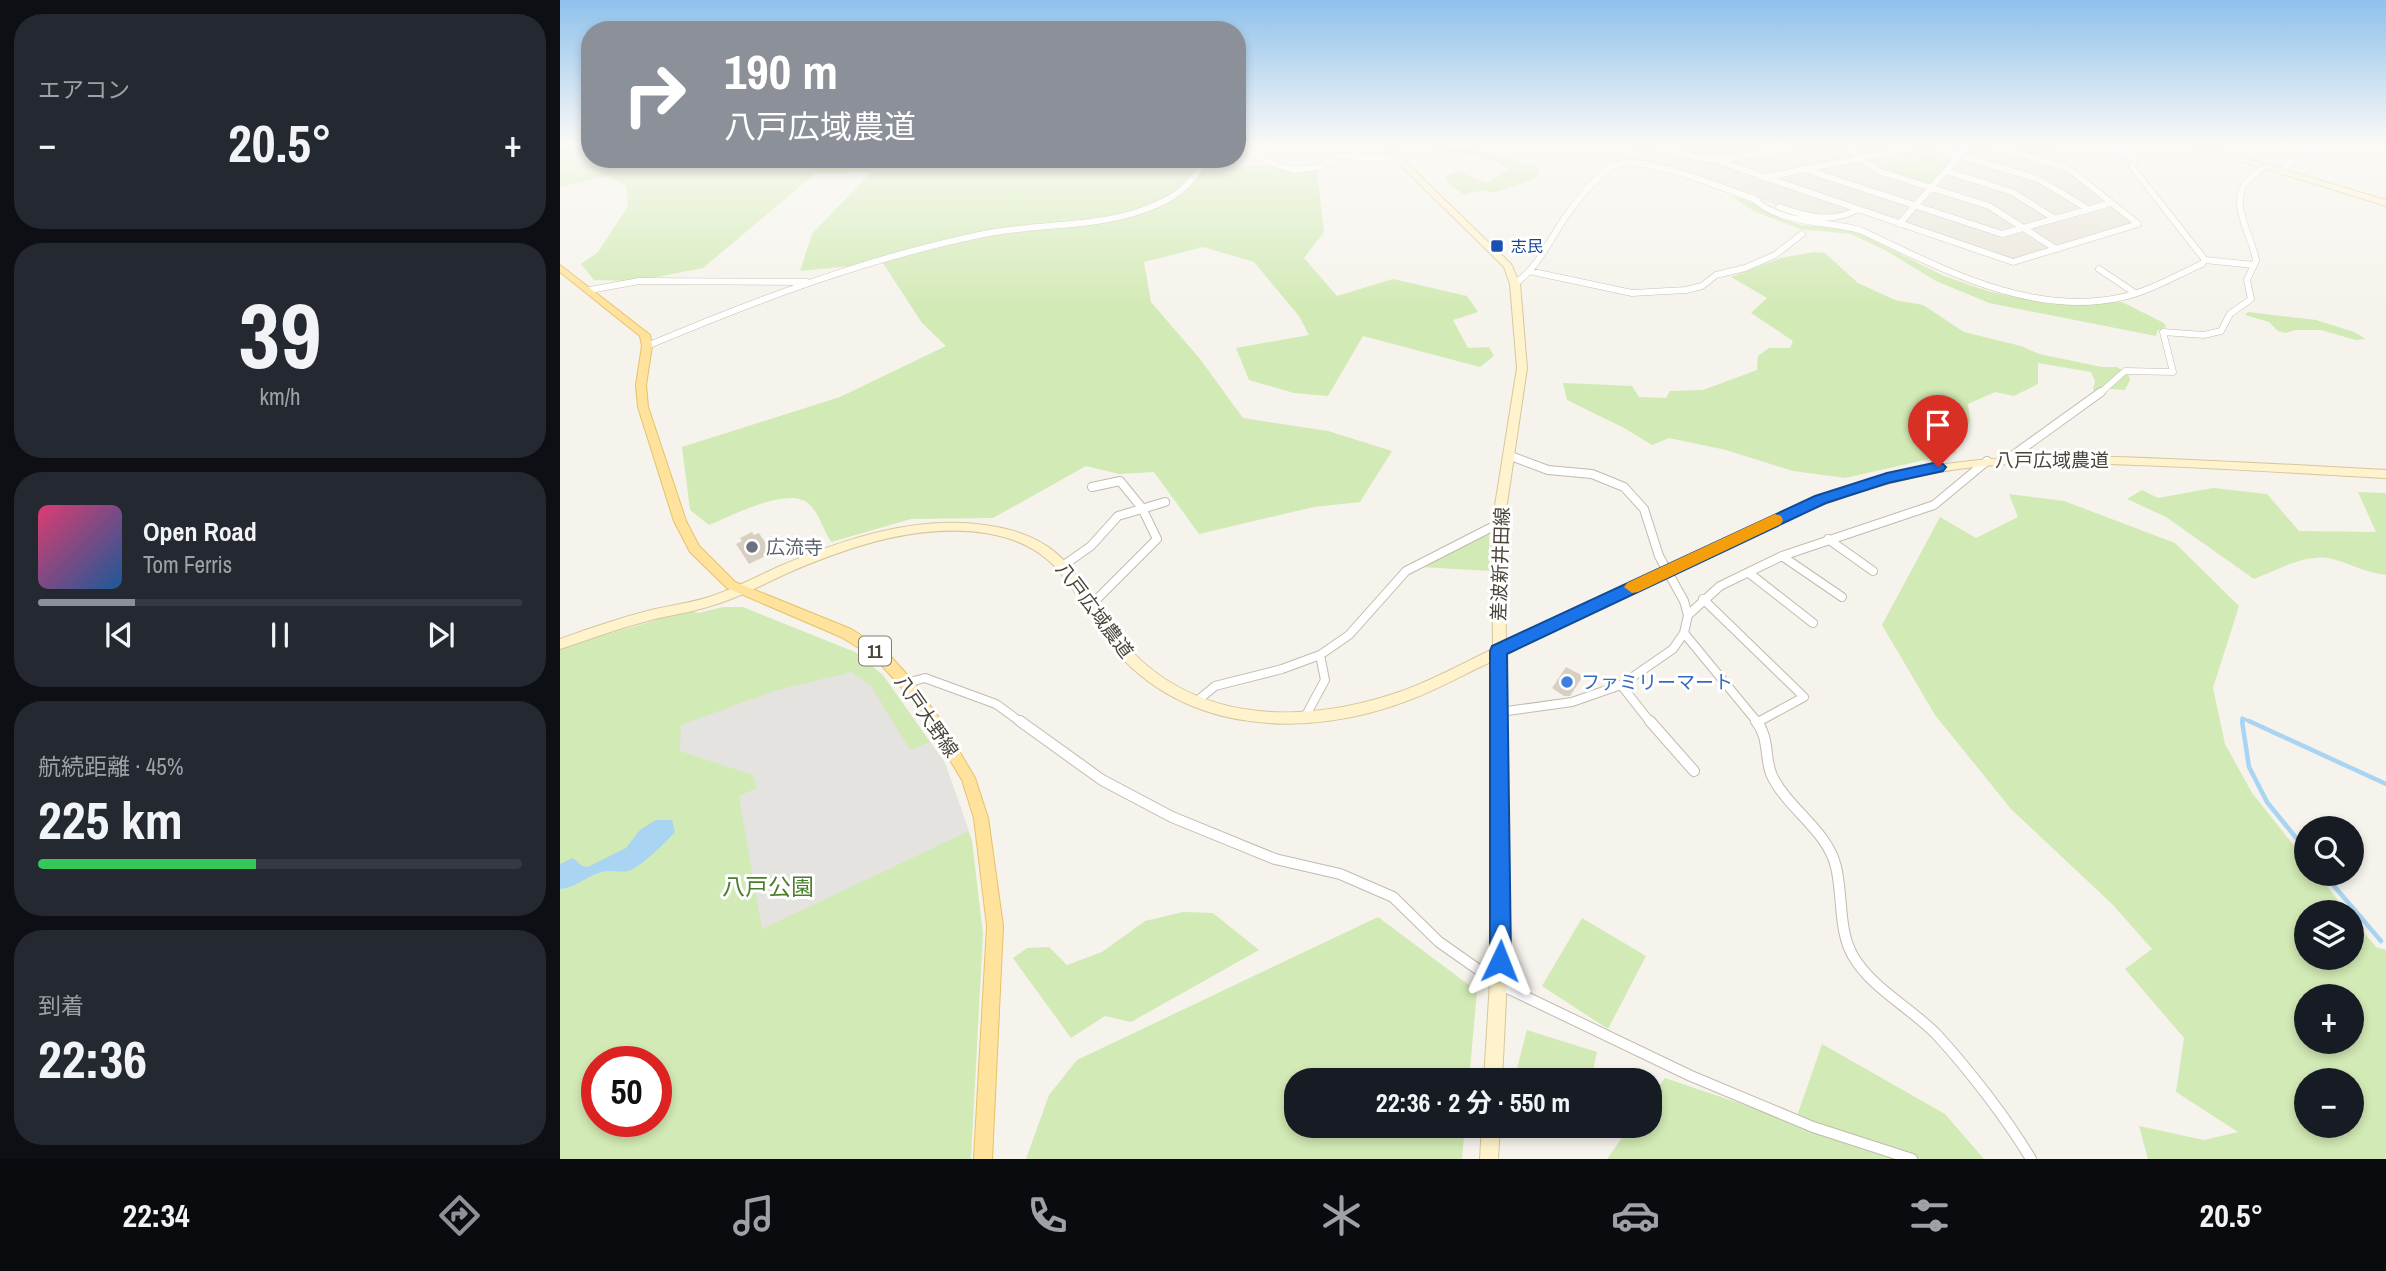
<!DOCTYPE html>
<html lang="ja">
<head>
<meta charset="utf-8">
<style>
	body { margin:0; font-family:"Archivo Narrow","Noto Sans JP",sans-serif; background:#242831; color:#f1f3f6; height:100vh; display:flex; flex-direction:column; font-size:26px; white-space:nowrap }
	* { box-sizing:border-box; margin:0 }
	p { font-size:23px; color:#9ea1a6 }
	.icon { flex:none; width:38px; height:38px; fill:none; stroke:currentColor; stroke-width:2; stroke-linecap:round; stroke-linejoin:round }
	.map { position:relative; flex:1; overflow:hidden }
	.details { display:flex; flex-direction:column; gap:14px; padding:14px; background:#0d0f14; width:560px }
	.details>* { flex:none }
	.hud { position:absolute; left:21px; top:21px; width:665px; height:147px; border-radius:28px; box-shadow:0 4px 10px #0003; background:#8c9099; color:#fff; overflow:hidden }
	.controls { position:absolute; left:1734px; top:816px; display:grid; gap:14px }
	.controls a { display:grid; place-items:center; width:70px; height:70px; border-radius:50%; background:#171b24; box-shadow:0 4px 10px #0003; font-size:35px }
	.speed { position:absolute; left:21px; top:1046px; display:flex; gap:14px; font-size:35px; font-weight:700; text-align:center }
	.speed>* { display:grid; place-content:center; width:91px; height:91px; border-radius:50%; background:#171b24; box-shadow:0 4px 10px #0003; line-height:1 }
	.speed .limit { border:10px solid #d22; background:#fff; color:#111 }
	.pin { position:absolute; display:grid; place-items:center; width:60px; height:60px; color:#fff; margin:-72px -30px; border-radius:50% 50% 50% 0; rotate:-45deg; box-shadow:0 0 7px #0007 }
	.pin .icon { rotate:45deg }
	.me { position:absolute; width:77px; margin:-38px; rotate:2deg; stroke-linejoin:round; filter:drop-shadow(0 0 5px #0008) }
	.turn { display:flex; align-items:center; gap:24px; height:147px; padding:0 28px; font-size:32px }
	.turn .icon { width:91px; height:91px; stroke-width:2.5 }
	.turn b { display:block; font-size:49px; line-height:60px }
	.big { font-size:52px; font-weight:700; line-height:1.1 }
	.details .widget { flex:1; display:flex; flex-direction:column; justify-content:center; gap:10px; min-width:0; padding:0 24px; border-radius:28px; background:#242831 }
	.details .dial { align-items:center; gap:0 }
	.dial b { font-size:91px; line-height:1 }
	.song { display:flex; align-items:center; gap:21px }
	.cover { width:84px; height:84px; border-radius:10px; background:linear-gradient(135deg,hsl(340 70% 55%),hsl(210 70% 35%)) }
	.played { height:7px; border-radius:4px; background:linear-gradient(90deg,#8c9099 20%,#363941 20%) }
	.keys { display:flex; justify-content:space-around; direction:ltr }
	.heat { display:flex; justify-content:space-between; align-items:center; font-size:38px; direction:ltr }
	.charge { height:10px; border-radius:5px; background:linear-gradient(90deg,#34c759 45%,#363941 0) }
	.trip { position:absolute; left:724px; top:1068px; width:378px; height:70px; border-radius:28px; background:#171b24; box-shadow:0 4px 10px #0003; font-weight:700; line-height:70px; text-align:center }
	.menu { display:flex; height:112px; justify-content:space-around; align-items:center; background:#090b0e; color:#9ea1a6 }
	.menu .icon { width:49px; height:49px }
	.menu .selected { color:#8c9099 }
	.menu b { font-size:32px; color:#f1f3f6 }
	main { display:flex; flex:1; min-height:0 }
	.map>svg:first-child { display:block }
	.residential { fill:#eae5da }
	.green { fill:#d2eab5; fill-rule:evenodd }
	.parking { fill:#e5e3e0 }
	.water { fill:#a9d4f2 }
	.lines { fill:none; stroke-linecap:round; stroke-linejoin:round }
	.stream-far1 { stroke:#a9d4f2; stroke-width:3.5 }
	.stream { stroke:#a9d4f2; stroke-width:4.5 }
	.building { fill:#d8cfc1 }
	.street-far2-casing { stroke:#c2bbae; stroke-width:7 }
	.street-far1-casing { stroke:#c2bbae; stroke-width:10 }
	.street-casing { stroke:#c2bbae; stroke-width:12 }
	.secondary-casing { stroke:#d6c79b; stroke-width:2 }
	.primary-casing { stroke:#e6c16a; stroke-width:2 }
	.street-far2 { stroke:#fff; stroke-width:6 }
	.street-far1 { stroke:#fff; stroke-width:8 }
	.street { stroke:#fff; stroke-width:10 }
	.secondary { fill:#fff3cd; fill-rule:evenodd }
	.primary { fill:#ffe39c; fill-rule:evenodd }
	.route { fill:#1a73e8; stroke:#114b97; stroke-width:2 }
	.slow { fill:#f59e0b }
	.transit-dot { fill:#1a4fb4; stroke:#fff; stroke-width:2.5 }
	.worship-dot { fill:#6b7280; stroke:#fff; stroke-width:2.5 }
	.shop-dot { fill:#3f7fe0; stroke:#fff; stroke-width:2.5 }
	.labels { text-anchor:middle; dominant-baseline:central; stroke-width:6; stroke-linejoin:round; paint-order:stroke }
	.far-transit-label { font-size:16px; fill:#164399; stroke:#fff; text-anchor:start }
	.shield { fill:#fff; stroke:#817c74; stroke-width:2 }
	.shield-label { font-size:18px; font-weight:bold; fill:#4b4439 }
	.street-label { font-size:19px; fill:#4b4439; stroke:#fff }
	.worship-label { font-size:19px; fill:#5b616d; stroke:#fff; text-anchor:start }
	.shop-label { font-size:19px; fill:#366cbe; stroke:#fff; text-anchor:start }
	.near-park-label { font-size:23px; fill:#4a7f2a; stroke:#fff }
</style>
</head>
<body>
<main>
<section class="details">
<div class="widget"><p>エアコン</p>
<div class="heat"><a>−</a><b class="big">20.5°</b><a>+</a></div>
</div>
<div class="widget dial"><b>39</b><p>km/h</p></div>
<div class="widget">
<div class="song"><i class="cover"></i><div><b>Open Road</b><p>Tom Ferris</p></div></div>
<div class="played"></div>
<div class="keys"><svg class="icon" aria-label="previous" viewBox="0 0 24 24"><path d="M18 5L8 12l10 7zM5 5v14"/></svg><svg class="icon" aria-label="pause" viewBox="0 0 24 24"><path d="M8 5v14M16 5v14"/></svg><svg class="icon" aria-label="next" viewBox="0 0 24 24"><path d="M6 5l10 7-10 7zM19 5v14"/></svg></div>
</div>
<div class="widget"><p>航続距離 · 45%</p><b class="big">225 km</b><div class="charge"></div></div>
<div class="widget"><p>到着</p><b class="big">22:36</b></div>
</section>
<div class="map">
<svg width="1826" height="1159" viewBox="0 0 1826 1159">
	<rect width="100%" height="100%" fill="#f6f3ec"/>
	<!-- residential -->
	<path class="residential" d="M1080 146H1467L1502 153 1507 169 1573 224 1451 260 1295 208 1282 216 1244 213 1070 158Z"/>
	<!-- green -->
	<path class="green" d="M0 146H30V159H627L629 164 757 169 764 232 744 258 777 296 833 279 907 296 918 312 893 320 908 348 929 347 934 356 920 367 803 336 768 396 734 393 689 380 676 348 749 335 739 316 694 262 643 247 584 262 591 302 640 359 683 418 768 431 832 451 800 502 754 507 639 534 594 472 559 474 526 466 433 518 351 519 271 542C264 531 258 511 248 503 227 486 172 516 149 525L130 510 122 447 280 397 386 346 362 323 323 263 240 271 252 234 311 172 256 173 143 268 77 281 34 280 21 264 38 252 68 206 66 185 47 176 0 187Z
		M859 147 918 151 975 166 979 171 978 176C963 184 946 190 930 193L924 190 904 195 887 183 885 176 897 171 927 183 950 169 931 159Z
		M1372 157 1389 163 1370 184 1316 168Z
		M1171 196 1185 199 1223 219 1241 225 1290 229 1384 276 1431 292 1491 304 1562 302 1604 323 1606 327 1597 331 1596 336 1429 303 1376 281 1325 250 1291 234 1240 229 1194 211Z
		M1254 252 1265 253 1298 283 1335 300 1363 305 1404 332 1461 346 1479 354 1542 367H1557L1568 374 1570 380 1565 390 1550 389 1538 393 1533 390 1535 381 1531 372 1478 363V384L1454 396 1435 392 1408 404 1410 422 1394 438 1396 453 1285 478 1233 471 1166 450 1109 438 1092 445 1066 429 1007 400 1003 383 1072 386 1079 397 1106 398 1110 391 1143 390 1197 370 1198 356 1209 348H1230L1233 341 1191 313 1207 298 1171 277 1221 258Z
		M1688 312 1756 320 1794 332 1806 339 1796 340 1761 330H1735L1726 333 1718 331 1709 322 1685 315Z
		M1653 488 1707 494 1739 531 1816 532 1798 492 1826 493V575C1805 573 1788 562 1768 558 1744 554 1715 571 1694 579L1606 517 1567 499 1582 490 1598 498Z
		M1449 494 1504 501 1615 543 1679 606 1653 688 1665 744 1692 793 1746 861V873H1757L1787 912H1746V957H1792V918L1816 947 1826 950V1159H1588L1579 1126 1644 1140 1678 1132 1616 1092 1624 1038 1565 969 1592 949 1553 905 1451 809 1375 715 1322 625 1380 517 1416 538 1458 517ZM1746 996H1792V1041H1746ZM1746 1080H1792V1125H1746Z
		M929 533 930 571 861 567Z
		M163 607H183L295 652 323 675 385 763 412 841 423 934 411 1159H0V648L131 610 138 613ZM37 1062H96V1122H37Z
		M623 912 653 913 699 950 571 1022 545 1016 511 1038 453 958 467 948 489 947 507 965 542 952 585 921Z
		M818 917 917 991 909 1080H737V1125H905L902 1159H466L489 1095 517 1060Z
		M1022 918 1086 956 1048 1029 982 986Z
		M967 1030 1037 1052 1031 1080H954Z
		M1262 1044 1385 1114 1424 1159H1047L1071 1125H1090V1098L1105 1078 1235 1122Z"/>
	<!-- parking -->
	<path class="parking" d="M292 672 311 686 350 750 370 742 385 763 409 831 202 929 179 796 197 788 193 775 120 751 121 725 217 690Z"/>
	<!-- water -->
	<path class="water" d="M96 820H112L115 832C106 842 80 868 68 871 57 873 48 868 36 874 23 879 14 888 0 889V864L13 858 22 866 28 867 66 848 80 830Z"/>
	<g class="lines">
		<!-- stream-far1 -->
		<path class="stream-far1" d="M1683 723 1682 718 1693 723"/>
		<!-- stream -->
		<path class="stream" d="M1682 721 1689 767 1707 802 1746 850
			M1689 721 1826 784
			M1763 873 1821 941"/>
	</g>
	<!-- building -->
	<path class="building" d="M192 532 194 535 199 533 212 553 189 564 176 544 182 541 180 538Z
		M1006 667 1023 676 1010 696H1004L992 688Z"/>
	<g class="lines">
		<defs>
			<path id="street-far2" d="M677 146 714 164 734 170 760 167 779 156 838 159
				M1095 146 1139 158 1162 160 1241 146
				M1285 146 1318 171 1429 206 1496 249
				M1368 146 1478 179 1528 209
				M1155 160 1453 262 1578 224 1508 168 1432 146
				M1244 169 1442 234 1551 203
				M1386 171 1452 192 1495 219
				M1722 172 1731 161 1747 150
				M1206 177 1361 146
				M1193 198C1220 225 1265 220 1300 230 1381 268 1471 318 1563 297 1590 291 1617 275 1642 264L1645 260 1572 167 1576 158 1559 151 1566 146
				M1219 207C1245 216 1271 224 1296 210
				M1339 224 1408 146
				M1645 260 1694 265
				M1539 269 1575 293
				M969 271 1072 293 1126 290 1142 286 1156 275 1185 268 1215 255 1242 234
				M955 284C979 266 989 241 1006 216 1016 202 1041 169 1058 164 1086 156 1168 190 1197 200
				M30 290 79 281 247 282
				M87 346C196 300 307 258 424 234 476 223 536 228 586 209 613 199 634 185 644 159
				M1539 394 1565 371 1613 372 1603 332 1644 335 1661 331 1670 314 1691 299 1687 280 1696 261C1693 237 1668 204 1687 181 1691 176 1699 172 1704 167"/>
			<path id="street-far1" d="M948 455 988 470 1032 474 1064 487 1084 509 1099 556 1124 601 1128 615
				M1448 459 1541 392
				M532 487 560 481 582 508 597 539 533 603
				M1268 539 1313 571
				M1222 556 1282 597
				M504 565 531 546 558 516 605 502
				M1189 573 1253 623
				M1143 599 1244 697 1198 722
				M1124 633 1198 723
				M346 683 365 678 436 704 462 723
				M1061 685 1091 723
				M637 701 655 686 722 669 760 655 789 635 846 571 938 524
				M940 712 1012 702 1061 685 1113 649 1124 633 1128 615 1160 586 1222 556 1374 505 1427 461
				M744 719 765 680 760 655"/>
			<path id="street" d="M460 721 542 780 612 817 715 859 780 874 833 897 879 942 939 984 1131 1076 1253 1127 1352 1159
				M1090 721 1134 771
				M1196 721C1210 738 1204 758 1212 776 1228 809 1268 831 1276 867 1283 895 1278 930 1293 956 1313 990 1352 1008 1378 1036 1410 1071 1447 1119 1471 1159"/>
			<path id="secondary" d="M821 146H829L951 264 960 284 967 368 944 524 946 643C1011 612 1077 581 1142 550 1203 521 1263 491 1329 475 1421 452 1515 455 1609 459 1681 462 1754 466 1826 470V478C1751 474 1677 469 1602 466 1527 463 1449 459 1374 473 1326 482 1281 497 1236 515L946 654 950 916 942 1080H924L934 916 933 661C906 673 879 689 852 699 746 741 614 735 544 636 508 584 495 544 425 533 359 523 291 546 230 572 208 582 186 594 163 602 139 611 115 614 91 620 60 628 30 639 0 649V639C30 628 60 618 91 610 111 605 132 603 152 596 176 588 198 576 220 566 284 539 355 515 425 525 504 536 513 573 554 630 623 724 739 727 842 691 873 680 903 663 933 649L932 524 957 368 950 284 944 267Z
				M1632 146H1644L1826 200V206Z
				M922 1125H940L938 1159H920Z"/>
			<path id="primary" d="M0 265 90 335 92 346 86 385 88 407 126 521 139 546 175 582 291 629 325 650 351 679 382 722 415 778 428 818 443 926 432 1159H414L427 926 414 818 402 780 372 730 341 687 315 658 281 637 167 588 130 552 114 521 78 407 76 385 82 346 80 336 0 272Z"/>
		</defs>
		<!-- street-far2 casing -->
		<use href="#street-far2" class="street-far2-casing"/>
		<!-- street-far1 casing -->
		<use href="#street-far1" class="street-far1-casing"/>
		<!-- street casing -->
		<use href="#street" class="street-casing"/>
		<!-- secondary casing -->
		<use href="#secondary" class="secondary-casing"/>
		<!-- primary casing -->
		<use href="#primary" class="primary-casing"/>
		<!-- street-far2 -->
		<use href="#street-far2" class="street-far2"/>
		<!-- street-far1 -->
		<use href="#street-far1" class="street-far1"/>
		<!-- street -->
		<use href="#street" class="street"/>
		<!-- secondary -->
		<use href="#secondary" class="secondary"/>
		<!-- primary -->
		<use href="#primary" class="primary"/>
	</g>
	<!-- sky -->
	<linearGradient id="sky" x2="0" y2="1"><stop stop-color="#8fc1ec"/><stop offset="0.47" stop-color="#fbfaf6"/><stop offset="1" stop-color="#fbfaf6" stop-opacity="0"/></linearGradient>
	<rect width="1826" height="308" fill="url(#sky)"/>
	<!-- route -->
	<path class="route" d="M1378 462 1383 464 1386 467 1383 471 1328 483 1266 503 947 654 951 961 948 969 940 972 933 969 930 961V651L932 646 1255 496 1327 473Z"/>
	<!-- slow -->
	<path class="slow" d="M1215 514 1221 516 1223 520 1221 524 1078 592 1072 593 1064 587 1067 583Z"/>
	<!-- markers -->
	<rect class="transit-dot" x="930" y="239" width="14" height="14" rx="3.5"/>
	<circle class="worship-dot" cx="192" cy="547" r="7"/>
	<circle class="shop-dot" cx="1007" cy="682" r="7"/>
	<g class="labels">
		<!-- far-transit labels -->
		<g class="far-transit-label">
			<text x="951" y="246">志民</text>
		</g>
		<!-- shield labels -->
		<rect class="shield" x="299" y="636.5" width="32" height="29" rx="5"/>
		<g class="shield-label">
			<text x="315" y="651">11</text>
		</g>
		<!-- street labels -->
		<g class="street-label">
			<text x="1492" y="460">八戸広域農道</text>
			<text transform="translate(940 564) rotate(-88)">差波新井田線</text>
			<text transform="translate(535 610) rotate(53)">八戸広域農道</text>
			<text transform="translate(367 716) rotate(55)">八戸大野線</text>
		</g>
		<!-- worship labels -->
		<g class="worship-label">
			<text x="206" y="547">広流寺</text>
		</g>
		<!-- shop labels -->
		<g class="shop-label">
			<text x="1021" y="682">ファミリーマート</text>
		</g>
		<!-- near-park labels -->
		<g class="near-park-label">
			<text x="208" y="886">八戸公園</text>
		</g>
	</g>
</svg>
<div class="controls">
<a><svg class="icon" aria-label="search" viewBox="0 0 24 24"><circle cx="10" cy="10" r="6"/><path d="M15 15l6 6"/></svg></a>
<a><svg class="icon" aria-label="layers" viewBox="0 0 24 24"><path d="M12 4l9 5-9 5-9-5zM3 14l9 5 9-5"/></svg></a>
<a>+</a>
<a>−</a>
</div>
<div class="speed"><div class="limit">50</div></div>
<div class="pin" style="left:1378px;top:467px;background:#d93025"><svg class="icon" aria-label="arrive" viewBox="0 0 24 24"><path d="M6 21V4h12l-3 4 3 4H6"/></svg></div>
<svg class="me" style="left:940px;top:961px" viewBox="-20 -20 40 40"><path d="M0-17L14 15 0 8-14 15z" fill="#1a73e8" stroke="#fff" stroke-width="4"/></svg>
<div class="trip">22:36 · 2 分 · 550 m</div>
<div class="hud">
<div class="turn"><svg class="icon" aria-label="right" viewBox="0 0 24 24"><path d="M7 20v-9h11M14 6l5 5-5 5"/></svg><div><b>190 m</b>八戸広域農道</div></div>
</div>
</div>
</main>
<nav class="menu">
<b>22:34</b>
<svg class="icon selected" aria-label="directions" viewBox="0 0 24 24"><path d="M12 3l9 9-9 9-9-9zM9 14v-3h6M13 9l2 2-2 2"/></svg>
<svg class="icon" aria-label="music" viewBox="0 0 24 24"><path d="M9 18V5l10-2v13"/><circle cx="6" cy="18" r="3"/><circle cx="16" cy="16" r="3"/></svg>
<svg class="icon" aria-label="phone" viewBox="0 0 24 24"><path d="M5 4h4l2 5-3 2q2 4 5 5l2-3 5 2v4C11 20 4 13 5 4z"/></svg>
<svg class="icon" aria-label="climate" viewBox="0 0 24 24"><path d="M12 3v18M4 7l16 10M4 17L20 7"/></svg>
<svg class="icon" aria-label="car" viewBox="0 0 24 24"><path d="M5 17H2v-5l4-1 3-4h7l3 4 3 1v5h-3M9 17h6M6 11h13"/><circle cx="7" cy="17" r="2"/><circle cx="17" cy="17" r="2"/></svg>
<svg class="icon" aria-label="filters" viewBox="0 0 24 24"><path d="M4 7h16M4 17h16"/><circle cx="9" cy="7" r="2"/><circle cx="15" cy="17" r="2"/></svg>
<b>20.5°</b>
</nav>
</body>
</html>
